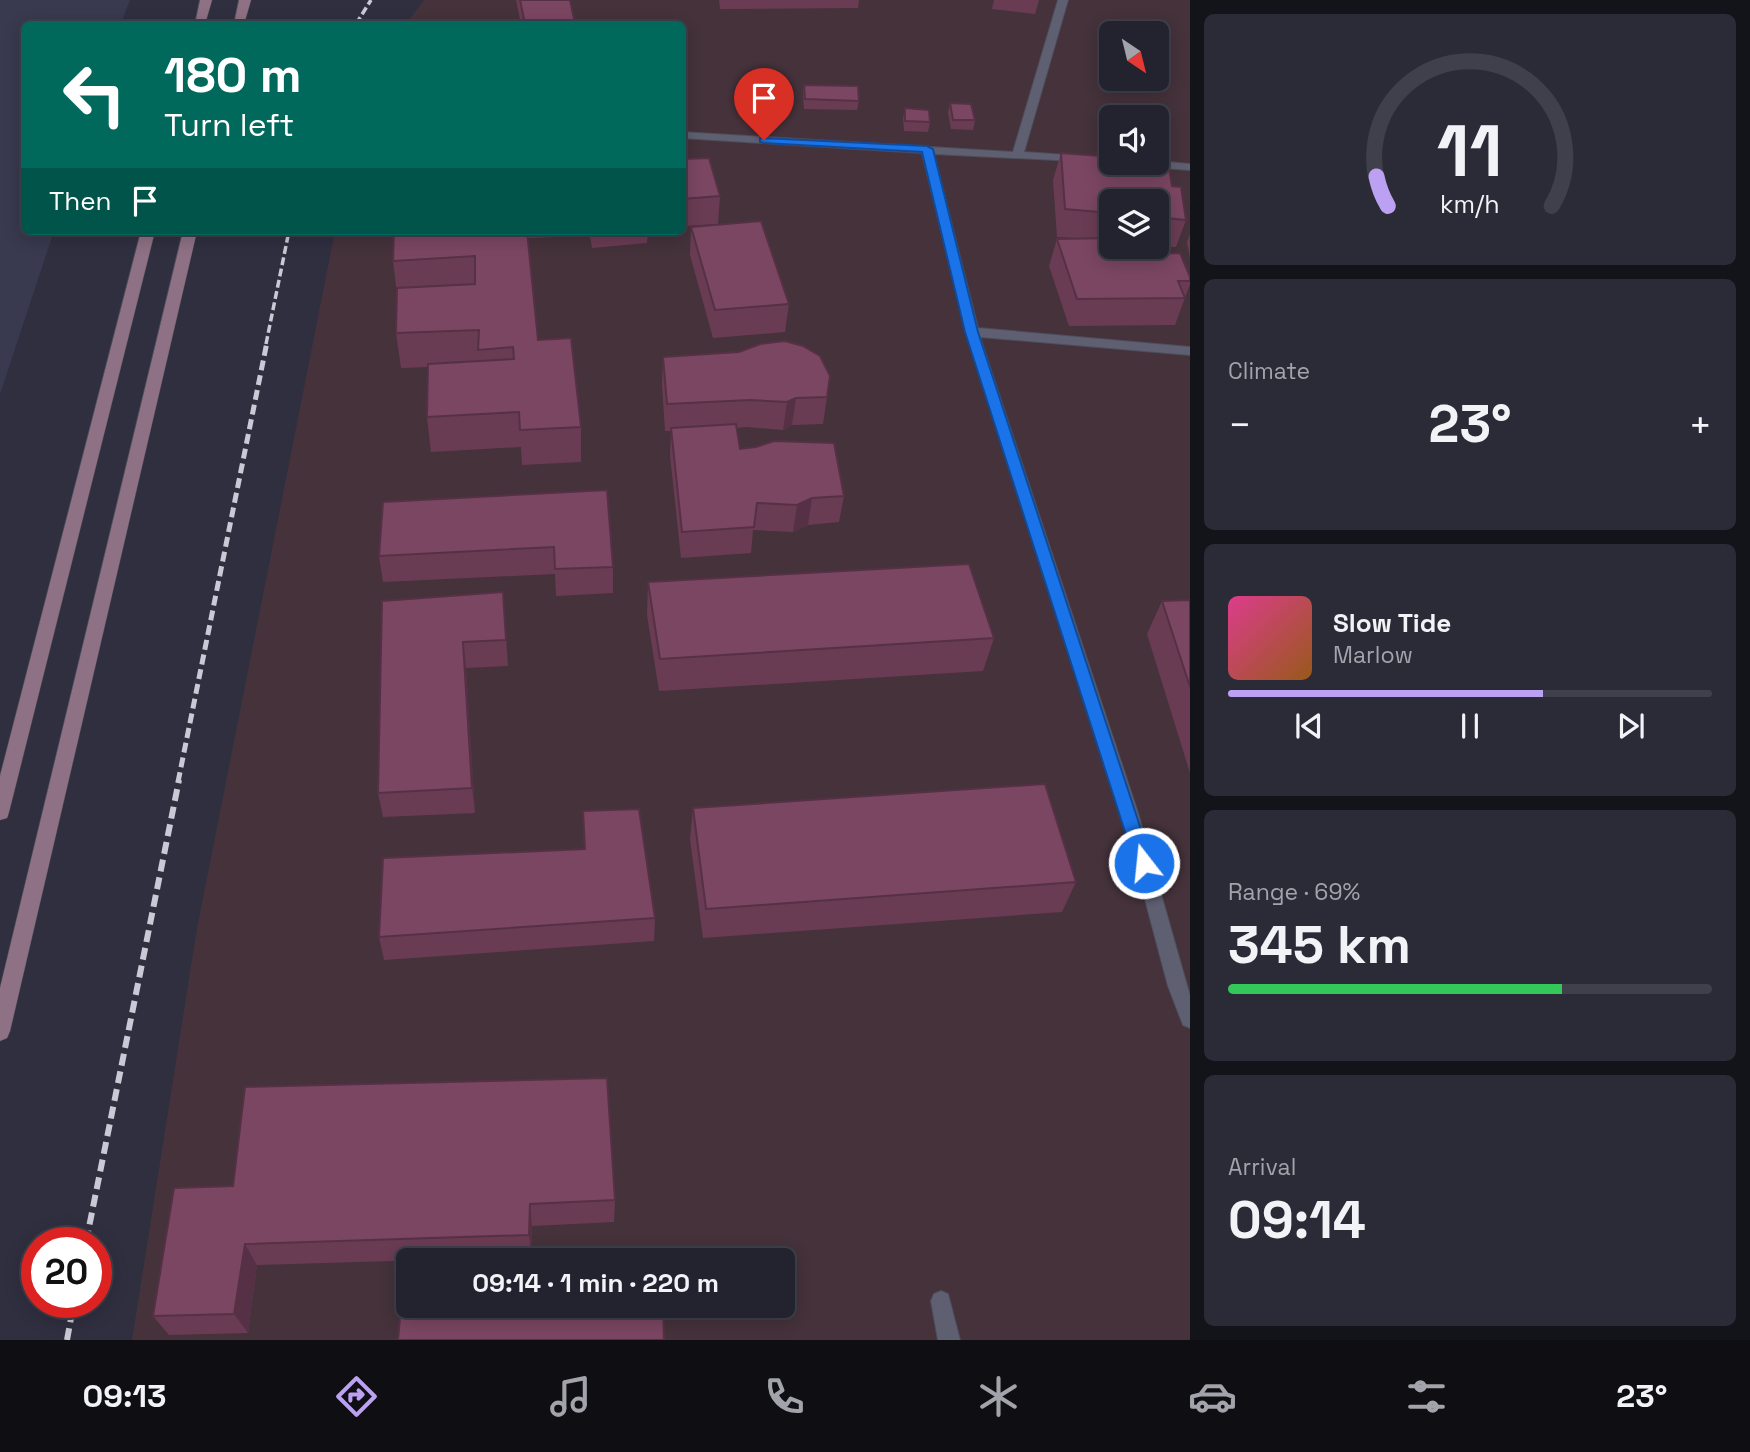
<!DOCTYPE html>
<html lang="en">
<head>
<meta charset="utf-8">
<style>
	body { margin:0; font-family:"Space Grotesk",sans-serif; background:#2b2b38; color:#f1f3f6; height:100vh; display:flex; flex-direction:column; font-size:26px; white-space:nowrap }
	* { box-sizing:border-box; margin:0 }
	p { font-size:23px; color:#a3a4ab }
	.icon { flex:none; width:38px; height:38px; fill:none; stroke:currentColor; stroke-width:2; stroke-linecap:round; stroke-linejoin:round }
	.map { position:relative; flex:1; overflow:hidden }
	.side { display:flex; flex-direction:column; gap:14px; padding:14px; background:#13131a; width:560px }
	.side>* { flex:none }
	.hud { position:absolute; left:21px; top:21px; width:665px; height:214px; border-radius:10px; box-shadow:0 4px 18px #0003,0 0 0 2px #40404c; background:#00695c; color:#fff; overflow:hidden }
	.needle { width:46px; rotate:145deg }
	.controls { position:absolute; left:1099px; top:21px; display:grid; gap:14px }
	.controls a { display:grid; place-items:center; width:70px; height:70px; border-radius:10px; background:#232330; box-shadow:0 4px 18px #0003,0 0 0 2px #40404c; font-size:35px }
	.speed { position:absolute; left:21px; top:1227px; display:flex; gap:14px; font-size:35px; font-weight:700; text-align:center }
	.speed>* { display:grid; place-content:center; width:91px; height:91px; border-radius:50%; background:#232330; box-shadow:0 4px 18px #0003,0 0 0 2px #40404c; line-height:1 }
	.speed .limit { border:10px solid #d22; background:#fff; color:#111 }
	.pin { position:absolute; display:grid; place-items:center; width:60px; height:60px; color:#fff; margin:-72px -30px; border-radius:50% 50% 50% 0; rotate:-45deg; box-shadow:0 0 7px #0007 }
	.pin .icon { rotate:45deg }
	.me { position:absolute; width:77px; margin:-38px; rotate:344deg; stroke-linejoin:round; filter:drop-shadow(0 0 5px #0008) }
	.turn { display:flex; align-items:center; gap:24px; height:147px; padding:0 28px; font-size:32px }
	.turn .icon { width:91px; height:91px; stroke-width:2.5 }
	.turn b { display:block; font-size:49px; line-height:60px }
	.then { display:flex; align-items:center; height:66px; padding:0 28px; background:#0003; gap:14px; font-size:26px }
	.big { font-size:52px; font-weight:700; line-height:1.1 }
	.side .tile { flex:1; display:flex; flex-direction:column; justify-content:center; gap:10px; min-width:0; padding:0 24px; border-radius:10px; background:#2b2b38 }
	.side .dial { align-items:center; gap:0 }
	.dial svg { height:182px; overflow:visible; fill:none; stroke:#40404c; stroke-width:7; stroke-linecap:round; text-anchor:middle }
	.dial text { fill:#f1f3f6; stroke:none }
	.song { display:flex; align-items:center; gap:21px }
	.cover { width:84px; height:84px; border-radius:10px; background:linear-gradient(135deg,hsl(330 70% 55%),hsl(30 70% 35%)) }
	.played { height:7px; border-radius:4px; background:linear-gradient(90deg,#bca0f2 65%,#40404c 65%) }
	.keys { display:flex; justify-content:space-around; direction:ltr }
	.heat { display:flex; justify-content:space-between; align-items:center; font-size:38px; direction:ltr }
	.charge { height:10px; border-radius:5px; background:linear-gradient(90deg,#34c759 69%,#40404c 0) }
	.trip { position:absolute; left:396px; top:1248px; width:399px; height:70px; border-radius:10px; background:#232330; box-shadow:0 4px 18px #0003,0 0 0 2px #40404c; font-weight:700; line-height:70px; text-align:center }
	.dock { display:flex; height:112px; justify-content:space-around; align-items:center; background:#0e0e13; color:#a3a4ab }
	.dock .icon { width:49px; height:49px }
	.dock .selected { color:#bca0f2 }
	.dock b { font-size:32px; color:#f1f3f6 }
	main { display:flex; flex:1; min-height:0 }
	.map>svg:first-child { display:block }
	.built { fill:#39394f }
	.education { fill:#45323b; fill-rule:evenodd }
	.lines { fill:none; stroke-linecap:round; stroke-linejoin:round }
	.service-casing { stroke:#4d4d5b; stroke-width:2 }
	.secondary-casing { stroke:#4d4d5b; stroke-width:1 }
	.service { fill:#5e5f71; fill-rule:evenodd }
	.secondary { fill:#8e7184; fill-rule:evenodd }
	.rail-far2 { stroke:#cacad6; stroke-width:3.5; stroke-dasharray:8 3.5; stroke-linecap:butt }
	.rail-far1 { stroke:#cacad6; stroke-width:5; stroke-dasharray:10 5; stroke-linecap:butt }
	.rail { stroke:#cacad6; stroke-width:6; stroke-dasharray:12 6; stroke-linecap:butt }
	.wall { fill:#6a3c54 }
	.shaded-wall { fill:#563145 }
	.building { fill:#7b4662; stroke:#563145; stroke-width:2 }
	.route { fill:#1a73e8; stroke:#114b97; stroke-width:2 }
</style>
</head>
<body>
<main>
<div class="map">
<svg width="1190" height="1340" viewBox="0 0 1190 1340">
	<rect width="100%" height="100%" fill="#2f2f40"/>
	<!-- built -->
	<path class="built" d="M0 0H130L121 24H24V231H54L0 394Z"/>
	<!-- education -->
	<path class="education" d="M424 0H1190V1340H132L197 928 335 231H682V24H406ZM1111 33H1157V79H1111ZM1111 117H1157V163H1111ZM1111 201H1157V247H1111ZM408 1260H782V1306H408Z"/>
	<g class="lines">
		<defs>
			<path id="service" d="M1058 0H1068L1024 152 1111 158V163H1115L934 154 978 328 1190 347V355L980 337 1138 813 1190 996V1028L1183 1025 1168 986 1122 813 966 332 922 153 682 138V132L1013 152Z
				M1157 161 1190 164V170L1132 166 1126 163Z
				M941 1291 948 1294 960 1340H938L931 1301 934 1294Z"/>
			<path id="secondary" d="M200 0H212L205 24H195Z
				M239 0H251L244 24H234Z
				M141 231H155L9 812 7 818 0 820V776Z
				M183 231H197L10 1031 7 1038 0 1041V988Z"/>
		</defs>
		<!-- service casing -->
		<use href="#service" class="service-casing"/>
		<!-- secondary casing -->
		<use href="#secondary" class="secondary-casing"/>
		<!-- service -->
		<use href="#service" class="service"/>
		<!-- secondary -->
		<use href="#secondary" class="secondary"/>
		<!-- rail-far2 -->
		<path class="rail-far2" d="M356 24 371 0
			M266 344 289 231"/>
		<!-- rail-far1 -->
		<path class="rail-far1" d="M178 782 267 342"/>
		<!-- rail -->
		<path class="rail" d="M86 1242 179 780
			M67 1340 74 1302"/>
	</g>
	<!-- wall -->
	<path class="wall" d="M516 0H570L575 24H521Z
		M719 0H859L858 8 720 9Z
		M994 0H1039L1035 14 992 9Z
		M804 85 859 101 857 110 804 109 803 94Z
		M950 103 975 120 973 130 951 129 948 113Z
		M905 108 930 122 928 132 904 131 903 118Z
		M1061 153 1102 162 1172 186 1186 220 1176 247 1157 246V201H1111V247L1153 254 1190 277V284L1175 325 1069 326 1049 266 1057 239 1076 238 1057 237 1053 180Z
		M682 159 720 196 718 224 682 226Z
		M691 227 789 304 785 332 713 338 690 255Z
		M394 231H557V237L528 238 538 340 581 427V462L522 465 521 447 431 452 427 417 428 367 401 368 396 333 397 294 393 261Z
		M589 231H648L647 243 592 248Z
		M1190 234V258L1187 242Z
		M663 357 830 376 823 424 792 425 783 430 747 427 736 428 740 449 844 496 839 522 808 525 793 532 753 530 751 553 681 558 670 455 671 431H665L662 385Z
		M607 490 613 567V593L556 596 555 574 383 582 379 556Z
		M648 582 994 638 983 671 659 691 647 615Z
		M503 592 508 666 466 668 475 813 383 817 378 793 382 601Z
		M1190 600V773L1147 634 1162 601Z
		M693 808 1076 882 1062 912 703 938 690 839Z
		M583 811 655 918 654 941 384 960 379 937 584 849Z
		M174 1188 615 1200 614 1222 532 1226 531 1257 257 1265 248 1333 169 1335 153 1316Z"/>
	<!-- shaded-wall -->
	<path class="shaded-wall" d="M796 398 792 425 783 430 787 402Z
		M812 498 808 525 793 532 797 505Z
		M463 642 466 668 475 813 472 788Z
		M530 1204 532 1226 531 1257 529 1235Z
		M245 1244 257 1265 248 1333 234 1314Z"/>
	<!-- building -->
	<path class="building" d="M520 0H570L575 24H525Z
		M804 85 858 86 859 101 805 99Z
		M950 103 971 104 975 120H953Z
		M905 108 929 110 930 122 905 121Z
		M1061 153 1101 156 1102 162 1169 168 1172 186 1181 187 1186 220 1157 217V201H1111V213L1065 209Z
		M709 158 720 196 682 199V159Z
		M761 221 789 304 715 310 691 227Z
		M394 231H527L538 340 571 338 581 427 520 430 519 412 427 417 428 364 514 359 513 347 478 350 479 330 396 333 397 288 475 284V256L393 261Z
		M1111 238V247H1150L1153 254 1180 253 1190 277V281H1178L1185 298 1077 299 1057 239Z
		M785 341 803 346 820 356 830 376 827 397 796 398 787 402 750 400 667 404 663 357 739 352 760 344Z
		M736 424 740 449 756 447 774 441 834 443 844 496 812 498 797 505 757 503 754 527 682 532 671 428Z
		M607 490 613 567 555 569 554 547 379 556 383 502Z
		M969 564 994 638 660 659 648 582Z
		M503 592 506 640 463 642 472 788 378 793 382 601Z
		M1190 600V687L1162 601Z
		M1045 784 1076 882 706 909 693 808Z
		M639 809 655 918 379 937 383 858 585 849 583 811Z
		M607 1078 615 1200 530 1204 529 1235 245 1244 234 1314 153 1316 174 1188 233 1186 245 1087Z
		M402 1295H408V1306H663L664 1340H398Z"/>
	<!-- route -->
	<path class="route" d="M760 138 927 146 933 149 978 332 1152 863 1150 868H1137L1135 863 965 332 922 152 764 143 760 142Z"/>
</svg>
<div class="controls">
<a><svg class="needle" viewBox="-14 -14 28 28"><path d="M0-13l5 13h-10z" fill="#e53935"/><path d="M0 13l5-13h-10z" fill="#a3a4ab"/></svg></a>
<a><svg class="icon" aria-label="sound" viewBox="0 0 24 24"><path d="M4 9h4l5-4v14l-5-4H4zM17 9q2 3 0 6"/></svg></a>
<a><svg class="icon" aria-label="layers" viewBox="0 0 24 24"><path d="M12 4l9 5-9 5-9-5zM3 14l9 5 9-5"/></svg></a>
</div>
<div class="speed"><div class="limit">20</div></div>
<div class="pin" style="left:764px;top:140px;background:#d93025"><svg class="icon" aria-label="arrive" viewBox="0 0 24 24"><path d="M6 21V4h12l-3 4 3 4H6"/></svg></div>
<svg class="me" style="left:1144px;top:863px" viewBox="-20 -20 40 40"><circle r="17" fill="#1a73e8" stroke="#fff" stroke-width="3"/><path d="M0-11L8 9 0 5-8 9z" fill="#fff"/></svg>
<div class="trip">09:14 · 1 min · 220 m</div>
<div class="hud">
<div class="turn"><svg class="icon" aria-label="left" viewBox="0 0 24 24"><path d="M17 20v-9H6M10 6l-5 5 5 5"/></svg><div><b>180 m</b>Turn left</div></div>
<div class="then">Then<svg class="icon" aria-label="arrive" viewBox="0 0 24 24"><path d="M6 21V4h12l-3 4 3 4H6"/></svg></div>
</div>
</div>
<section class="side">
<div class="tile dial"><svg viewBox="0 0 100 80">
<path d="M14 69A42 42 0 1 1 86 69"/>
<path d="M14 69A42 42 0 0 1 9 56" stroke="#bca0f2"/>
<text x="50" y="56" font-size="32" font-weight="700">11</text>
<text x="50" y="72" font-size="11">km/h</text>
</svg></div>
<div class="tile"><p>Climate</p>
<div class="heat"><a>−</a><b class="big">23°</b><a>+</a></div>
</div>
<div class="tile">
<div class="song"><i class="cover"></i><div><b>Slow Tide</b><p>Marlow</p></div></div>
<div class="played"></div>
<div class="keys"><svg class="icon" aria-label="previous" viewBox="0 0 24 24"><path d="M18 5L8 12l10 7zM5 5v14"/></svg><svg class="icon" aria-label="pause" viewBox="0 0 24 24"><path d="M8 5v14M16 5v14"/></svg><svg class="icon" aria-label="next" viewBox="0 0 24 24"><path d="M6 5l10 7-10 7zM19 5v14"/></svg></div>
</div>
<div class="tile"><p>Range · 69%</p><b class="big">345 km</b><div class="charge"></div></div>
<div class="tile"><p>Arrival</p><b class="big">09:14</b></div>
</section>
</main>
<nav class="dock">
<b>09:13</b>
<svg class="icon selected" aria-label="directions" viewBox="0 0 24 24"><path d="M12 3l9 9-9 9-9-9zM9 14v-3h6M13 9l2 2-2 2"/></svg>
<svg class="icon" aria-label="music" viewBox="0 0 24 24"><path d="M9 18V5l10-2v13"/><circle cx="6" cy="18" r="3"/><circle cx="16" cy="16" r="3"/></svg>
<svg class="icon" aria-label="phone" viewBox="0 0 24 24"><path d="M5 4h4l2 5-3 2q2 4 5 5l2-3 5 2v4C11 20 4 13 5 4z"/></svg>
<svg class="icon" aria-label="climate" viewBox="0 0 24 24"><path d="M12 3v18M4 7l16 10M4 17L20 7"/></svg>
<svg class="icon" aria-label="car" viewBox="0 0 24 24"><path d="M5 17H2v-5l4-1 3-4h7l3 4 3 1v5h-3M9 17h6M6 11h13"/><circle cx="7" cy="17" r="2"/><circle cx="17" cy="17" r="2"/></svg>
<svg class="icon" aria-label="filters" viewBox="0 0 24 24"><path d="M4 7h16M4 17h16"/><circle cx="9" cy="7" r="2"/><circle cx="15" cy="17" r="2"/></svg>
<b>23°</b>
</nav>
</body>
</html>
